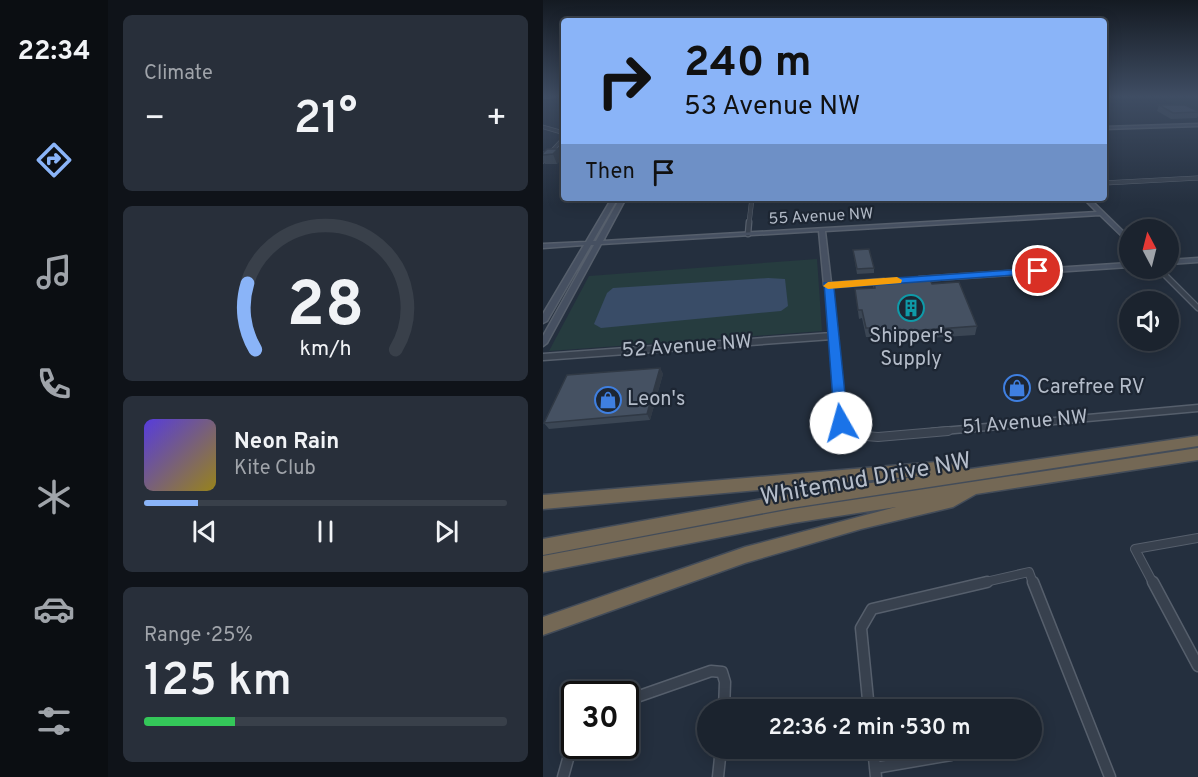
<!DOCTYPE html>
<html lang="en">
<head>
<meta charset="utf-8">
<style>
	body { margin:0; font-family:Overpass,sans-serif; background:#282f3a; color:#f1f3f6; height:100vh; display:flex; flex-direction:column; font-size:22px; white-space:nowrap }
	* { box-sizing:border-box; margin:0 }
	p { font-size:20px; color:#a0a4aa }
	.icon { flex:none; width:33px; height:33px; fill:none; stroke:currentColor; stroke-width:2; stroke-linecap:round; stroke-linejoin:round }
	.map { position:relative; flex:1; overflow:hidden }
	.sheet { display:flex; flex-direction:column; gap:15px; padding:15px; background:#0f1319; width:435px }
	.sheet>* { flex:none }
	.top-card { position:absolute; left:18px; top:18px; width:546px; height:183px; border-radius:6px; box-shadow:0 3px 15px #0003,0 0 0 2px #39404a; background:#8ab4f8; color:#111; overflow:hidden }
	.needle { width:39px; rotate:353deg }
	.buttons { position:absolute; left:576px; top:219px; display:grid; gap:12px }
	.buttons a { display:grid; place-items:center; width:60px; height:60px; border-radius:50%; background:#1b232e; box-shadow:0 3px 15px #0003,0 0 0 2px #39404a; font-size:30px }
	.speed { position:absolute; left:18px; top:681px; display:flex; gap:12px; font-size:30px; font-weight:700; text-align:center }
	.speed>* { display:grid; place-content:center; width:78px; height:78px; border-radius:50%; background:#1b232e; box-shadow:0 3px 15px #0003,0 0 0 2px #39404a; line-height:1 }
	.speed .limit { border:3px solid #111; border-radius:9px; background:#fff; color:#111 }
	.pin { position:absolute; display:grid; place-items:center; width:51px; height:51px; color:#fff; margin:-26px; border:3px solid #fff; border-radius:50%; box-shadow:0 2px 6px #0007 }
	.me { position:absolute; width:66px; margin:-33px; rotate:353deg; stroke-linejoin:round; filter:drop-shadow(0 0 4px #0008) }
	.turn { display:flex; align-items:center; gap:21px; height:126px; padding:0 24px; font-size:27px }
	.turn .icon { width:78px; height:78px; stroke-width:2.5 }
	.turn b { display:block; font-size:42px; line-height:51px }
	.then { display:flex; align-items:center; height:57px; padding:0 24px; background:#0003; gap:12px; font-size:22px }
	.big { font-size:45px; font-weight:600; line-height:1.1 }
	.sheet .widget { flex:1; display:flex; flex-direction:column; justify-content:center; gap:9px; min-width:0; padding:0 21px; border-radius:9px; background:#282f3a }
	.sheet .dial { align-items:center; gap:0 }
	.dial svg { height:156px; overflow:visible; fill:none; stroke:#39404a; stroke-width:7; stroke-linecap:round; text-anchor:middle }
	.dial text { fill:#f1f3f6; stroke:none }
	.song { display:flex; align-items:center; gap:18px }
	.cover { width:72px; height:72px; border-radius:9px; background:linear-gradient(135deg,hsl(250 70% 55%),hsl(50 70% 35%)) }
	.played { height:6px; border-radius:3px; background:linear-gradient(90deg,#8ab4f8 15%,#39404a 15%) }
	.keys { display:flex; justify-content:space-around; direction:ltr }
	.heat { display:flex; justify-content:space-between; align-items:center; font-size:33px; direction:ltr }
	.charge { height:9px; border-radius:4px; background:linear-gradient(90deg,#34c759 25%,#39404a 0) }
	.trip { position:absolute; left:154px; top:699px; width:345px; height:60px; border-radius:30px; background:#1b232e; box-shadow:0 3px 15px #0003,0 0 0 2px #39404a; font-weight:600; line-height:60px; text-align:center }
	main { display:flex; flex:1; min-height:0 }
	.dock { display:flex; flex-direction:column; width:108px; justify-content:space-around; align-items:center; background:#0b0e12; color:#a0a4aa }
	.dock .icon { width:42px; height:42px }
	.dock .active { color:#8ab4f8 }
	.dock b { font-size:27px; color:#f1f3f6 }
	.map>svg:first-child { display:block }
	.green { fill:#263c3f }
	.water { fill:#394c67 }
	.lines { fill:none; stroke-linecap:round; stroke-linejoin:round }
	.street-far5-casing { stroke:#565f6c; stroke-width:4.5 }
	.street-far4-casing { stroke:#565f6c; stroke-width:5 }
	.street-far3-casing { stroke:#565f6c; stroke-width:7 }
	.street-far2-casing { stroke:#565f6c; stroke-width:9 }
	.street-far1-casing { stroke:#565f6c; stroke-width:10 }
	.street-casing { stroke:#565f6c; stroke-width:13 }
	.secondary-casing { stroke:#565f6c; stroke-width:3 }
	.highway-casing { stroke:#434c59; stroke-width:3 }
	.street-far5 { stroke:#38414e; stroke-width:3 }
	.street-far4 { stroke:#38414e; stroke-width:4 }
	.street-far3 { stroke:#38414e; stroke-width:4.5 }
	.street-far2 { stroke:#38414e; stroke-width:6 }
	.street-far1 { stroke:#38414e; stroke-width:8 }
	.street { stroke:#38414e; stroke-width:10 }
	.secondary { fill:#465061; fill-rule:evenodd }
	.highway { fill:#746855; fill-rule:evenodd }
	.wall { fill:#3b4654 }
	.shaded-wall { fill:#303945 }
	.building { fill:#455162; stroke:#303945; stroke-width:1.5 }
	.route { fill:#1a73e8; stroke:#114b97; stroke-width:1.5 }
	.slow { fill:#f59e0b }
	.labels { text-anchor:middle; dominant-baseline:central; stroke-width:4.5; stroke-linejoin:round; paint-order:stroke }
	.far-street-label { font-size:16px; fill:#b4bcc9; stroke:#1d2633 }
	.poi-label { font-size:20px; fill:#b4bcc9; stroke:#1d2633; text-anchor:start }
	.street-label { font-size:20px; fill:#b4bcc9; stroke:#1d2633 }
	.near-street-label { font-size:24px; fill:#b4bcc9; stroke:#1d2633 }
</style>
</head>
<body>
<main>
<nav class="dock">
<b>22:34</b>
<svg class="icon active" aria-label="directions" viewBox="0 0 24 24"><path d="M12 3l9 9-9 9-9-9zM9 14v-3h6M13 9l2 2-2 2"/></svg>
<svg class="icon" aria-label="music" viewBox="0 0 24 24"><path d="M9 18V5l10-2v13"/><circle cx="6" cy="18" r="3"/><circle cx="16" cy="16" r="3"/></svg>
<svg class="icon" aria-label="phone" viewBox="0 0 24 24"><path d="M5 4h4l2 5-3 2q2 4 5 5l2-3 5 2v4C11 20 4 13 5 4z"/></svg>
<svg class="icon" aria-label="climate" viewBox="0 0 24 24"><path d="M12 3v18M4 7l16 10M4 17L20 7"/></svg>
<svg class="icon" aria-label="car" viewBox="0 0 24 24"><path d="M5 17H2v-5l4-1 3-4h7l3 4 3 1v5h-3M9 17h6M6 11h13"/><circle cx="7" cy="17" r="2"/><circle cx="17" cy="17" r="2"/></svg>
<svg class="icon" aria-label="filters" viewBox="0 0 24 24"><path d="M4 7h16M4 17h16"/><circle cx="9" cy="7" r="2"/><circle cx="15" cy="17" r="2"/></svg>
</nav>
<section class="sheet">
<div class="widget"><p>Climate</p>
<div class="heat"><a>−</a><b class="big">21°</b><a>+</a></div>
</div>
<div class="widget dial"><svg viewBox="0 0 100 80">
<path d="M14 69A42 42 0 1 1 86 69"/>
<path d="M14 69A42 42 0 0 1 10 35" stroke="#8ab4f8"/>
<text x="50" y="56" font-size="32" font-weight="700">28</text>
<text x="50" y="72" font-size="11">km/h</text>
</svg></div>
<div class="widget">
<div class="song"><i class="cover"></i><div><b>Neon Rain</b><p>Kite Club</p></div></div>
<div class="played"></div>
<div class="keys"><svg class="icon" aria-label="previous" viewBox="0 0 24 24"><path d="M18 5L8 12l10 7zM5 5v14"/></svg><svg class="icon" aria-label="pause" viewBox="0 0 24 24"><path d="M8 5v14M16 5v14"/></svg><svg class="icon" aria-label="next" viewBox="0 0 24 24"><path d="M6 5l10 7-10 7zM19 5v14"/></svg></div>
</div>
<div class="widget"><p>Range · 25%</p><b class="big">125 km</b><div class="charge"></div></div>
</section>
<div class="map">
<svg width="655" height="777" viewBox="0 0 655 777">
	<rect width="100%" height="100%" fill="#242f3e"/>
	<!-- green -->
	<path class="green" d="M561 96H655V117L620 98 561 100Z
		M274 259 279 331 6 351 46 276Z"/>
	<!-- water -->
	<path class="water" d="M225 278 242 279 245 306 238 311 58 328 51 324 64 293 70 288Z"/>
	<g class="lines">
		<defs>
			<path id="street-far5" d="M0 97 11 96
				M0 127 21 133
				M8 152 21 138"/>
			<path id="street-far4" d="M0 161 9 151
				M561 183 655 178
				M206 223 209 198"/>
			<path id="street-far3" d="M205 234 206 222
				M615 268 655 308
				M285 285 288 315"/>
			<path id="street-far2" d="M288 313 298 423 307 432
				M0 357 289 336
				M389 432 655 408"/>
			<path id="street-far1" d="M306 431 310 435 335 437 405 431
				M438 583 486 572 490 583
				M610 583 592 549 655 538"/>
			<path id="street" d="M490 582 567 777
				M610 582 655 666
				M82 701 168 671 179 672 182 682 181 710
				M326 710 318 628 329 609 444 582
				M330 748 333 777
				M332 768 408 755
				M20 777 32 734
				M175 777 178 748"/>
			<path id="secondary" d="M655 124V126L561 129V127Z
				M21 152V154L0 155V153Z
				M69 198H75L50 241H53L77 198H83L60 241 554 212 540 198H546L586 237V242L584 241 557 215 282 231 288 283 341 279 345 281 341 283 285 287 281 285 276 231 58 244 4 343 0 346V336L51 245H48L4 321 0 323V314L41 245 0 248V244L43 242Z
				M655 258V262L626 264V260Z
				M586 263V267L376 281 373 279 376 277Z"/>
			<path id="highway" d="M655 436V446L248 508 0 555V539L248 494 386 475 0 509V495L394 462 419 466 421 470Z
				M655 448V460L433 494 410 507 318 529 202 563 0 635V617L202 547 353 507 250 523 0 572V556L250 509Z"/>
		</defs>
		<!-- street-far5 casing -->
		<use href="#street-far5" class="street-far5-casing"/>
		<!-- street-far4 casing -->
		<use href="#street-far4" class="street-far4-casing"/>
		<!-- street-far3 casing -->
		<use href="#street-far3" class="street-far3-casing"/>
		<!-- street-far2 casing -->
		<use href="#street-far2" class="street-far2-casing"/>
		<!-- street-far1 casing -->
		<use href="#street-far1" class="street-far1-casing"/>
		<!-- street casing -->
		<use href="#street" class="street-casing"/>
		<!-- secondary casing -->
		<use href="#secondary" class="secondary-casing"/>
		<!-- highway casing -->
		<use href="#highway" class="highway-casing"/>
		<!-- street-far5 -->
		<use href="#street-far5" class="street-far5"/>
		<!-- street-far4 -->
		<use href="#street-far4" class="street-far4"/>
		<!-- street-far3 -->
		<use href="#street-far3" class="street-far3"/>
		<!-- street-far2 -->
		<use href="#street-far2" class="street-far2"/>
		<!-- street-far1 -->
		<use href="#street-far1" class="street-far1"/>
		<!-- street -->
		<use href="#street" class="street"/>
		<!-- secondary -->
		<use href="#secondary" class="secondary"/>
		<!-- highway -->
		<use href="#highway" class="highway"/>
	</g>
	<!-- wall -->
	<path class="wall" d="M616 105 655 111V116L654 118 628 119 614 111Z
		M4 149 19 158 14 164H2L0 160V153Z
		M310 250 331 268V273L314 274Z
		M331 280 389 284 434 326 432 335 341 341 340 337H323L319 318 316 319 312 289 330 288Z
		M117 368 120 374 107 420 6 429 1 423Z"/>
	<!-- shaded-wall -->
	<path class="shaded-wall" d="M15 149 19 158 14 164 10 154Z
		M117 368 120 374 107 420 104 414Z"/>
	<!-- building -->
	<path class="building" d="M616 105H642L655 111V112L630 113Z
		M4 149H15L10 154 0 155V153Z
		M326 249 331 268 314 269 310 250Z
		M386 277 389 284 416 282 434 326 341 333V328H323L319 310H315L312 289 332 288 331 280Z
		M117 368 104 414 1 423 24 375Z"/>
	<!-- sky -->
	<linearGradient id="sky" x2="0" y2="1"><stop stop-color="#141a22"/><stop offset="0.47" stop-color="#3f4d63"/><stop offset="1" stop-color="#3f4d63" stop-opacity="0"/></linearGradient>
	<rect width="655" height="205" fill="url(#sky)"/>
	<!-- route -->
	<path class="route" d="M495 268 500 271 499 273 291 288 305 423 298 428 292 427 281 283Z"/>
	<!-- slow -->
	<path class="slow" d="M354 277 359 280 358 283 285 289 280 286 285 282Z"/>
	<!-- icons -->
	<defs>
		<symbol id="building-ring" viewBox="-11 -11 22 22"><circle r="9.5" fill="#1d2633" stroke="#0f9aa8" stroke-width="1.5"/><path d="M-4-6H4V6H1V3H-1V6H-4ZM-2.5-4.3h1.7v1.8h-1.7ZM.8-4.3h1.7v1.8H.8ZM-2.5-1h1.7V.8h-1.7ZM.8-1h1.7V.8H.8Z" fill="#0f9aa8"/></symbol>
		<symbol id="shop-ring" viewBox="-11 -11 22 22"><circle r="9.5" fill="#1d2633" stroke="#3f7fe0" stroke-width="1.5"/><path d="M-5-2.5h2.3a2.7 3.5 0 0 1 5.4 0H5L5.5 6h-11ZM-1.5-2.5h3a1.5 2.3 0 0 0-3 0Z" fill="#3f7fe0"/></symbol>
	</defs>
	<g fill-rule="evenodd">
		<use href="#building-ring" x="353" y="293" width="30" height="30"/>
		<use href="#shop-ring" x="459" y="373" width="30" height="30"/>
		<use href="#shop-ring" x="50" y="385" width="30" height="30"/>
	</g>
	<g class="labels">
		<!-- far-street labels -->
		<g class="far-street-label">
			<text transform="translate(278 217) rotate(-3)">55 Avenue NW</text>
		</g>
		<!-- poi labels -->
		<g class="poi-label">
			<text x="368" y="337" text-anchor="middle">Shipper's<tspan x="368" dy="23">Supply</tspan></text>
			<text x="494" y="388">Carefree RV</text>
			<text x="84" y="400">Leon's</text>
		</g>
		<!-- street labels -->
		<g class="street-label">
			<text transform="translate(144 347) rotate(-4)">52 Avenue NW</text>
			<text transform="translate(482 423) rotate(-5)">51 Avenue NW</text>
		</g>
		<!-- near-street labels -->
		<g class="near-street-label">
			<text transform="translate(323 480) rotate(-10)">Whitemud Drive NW</text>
		</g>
	</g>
</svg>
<div class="buttons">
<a><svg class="needle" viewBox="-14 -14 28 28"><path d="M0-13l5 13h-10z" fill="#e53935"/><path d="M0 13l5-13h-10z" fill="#a0a4aa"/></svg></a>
<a><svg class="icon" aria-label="sound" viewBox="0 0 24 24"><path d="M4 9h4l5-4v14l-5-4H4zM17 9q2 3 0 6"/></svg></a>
</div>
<div class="speed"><div class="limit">30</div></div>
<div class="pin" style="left:495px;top:271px;background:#d93025"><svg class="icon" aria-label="arrive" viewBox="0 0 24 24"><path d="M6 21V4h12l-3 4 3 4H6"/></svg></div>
<svg class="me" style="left:298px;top:423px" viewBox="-20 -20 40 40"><circle r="19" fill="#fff"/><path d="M0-13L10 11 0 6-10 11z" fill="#1a73e8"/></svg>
<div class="trip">22:36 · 2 min · 530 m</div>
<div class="top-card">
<div class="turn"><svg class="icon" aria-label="right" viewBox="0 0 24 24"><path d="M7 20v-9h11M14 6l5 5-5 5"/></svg><div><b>240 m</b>53 Avenue NW</div></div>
<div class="then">Then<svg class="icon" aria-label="arrive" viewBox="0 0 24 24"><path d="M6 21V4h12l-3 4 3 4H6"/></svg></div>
</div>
</div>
</main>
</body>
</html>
